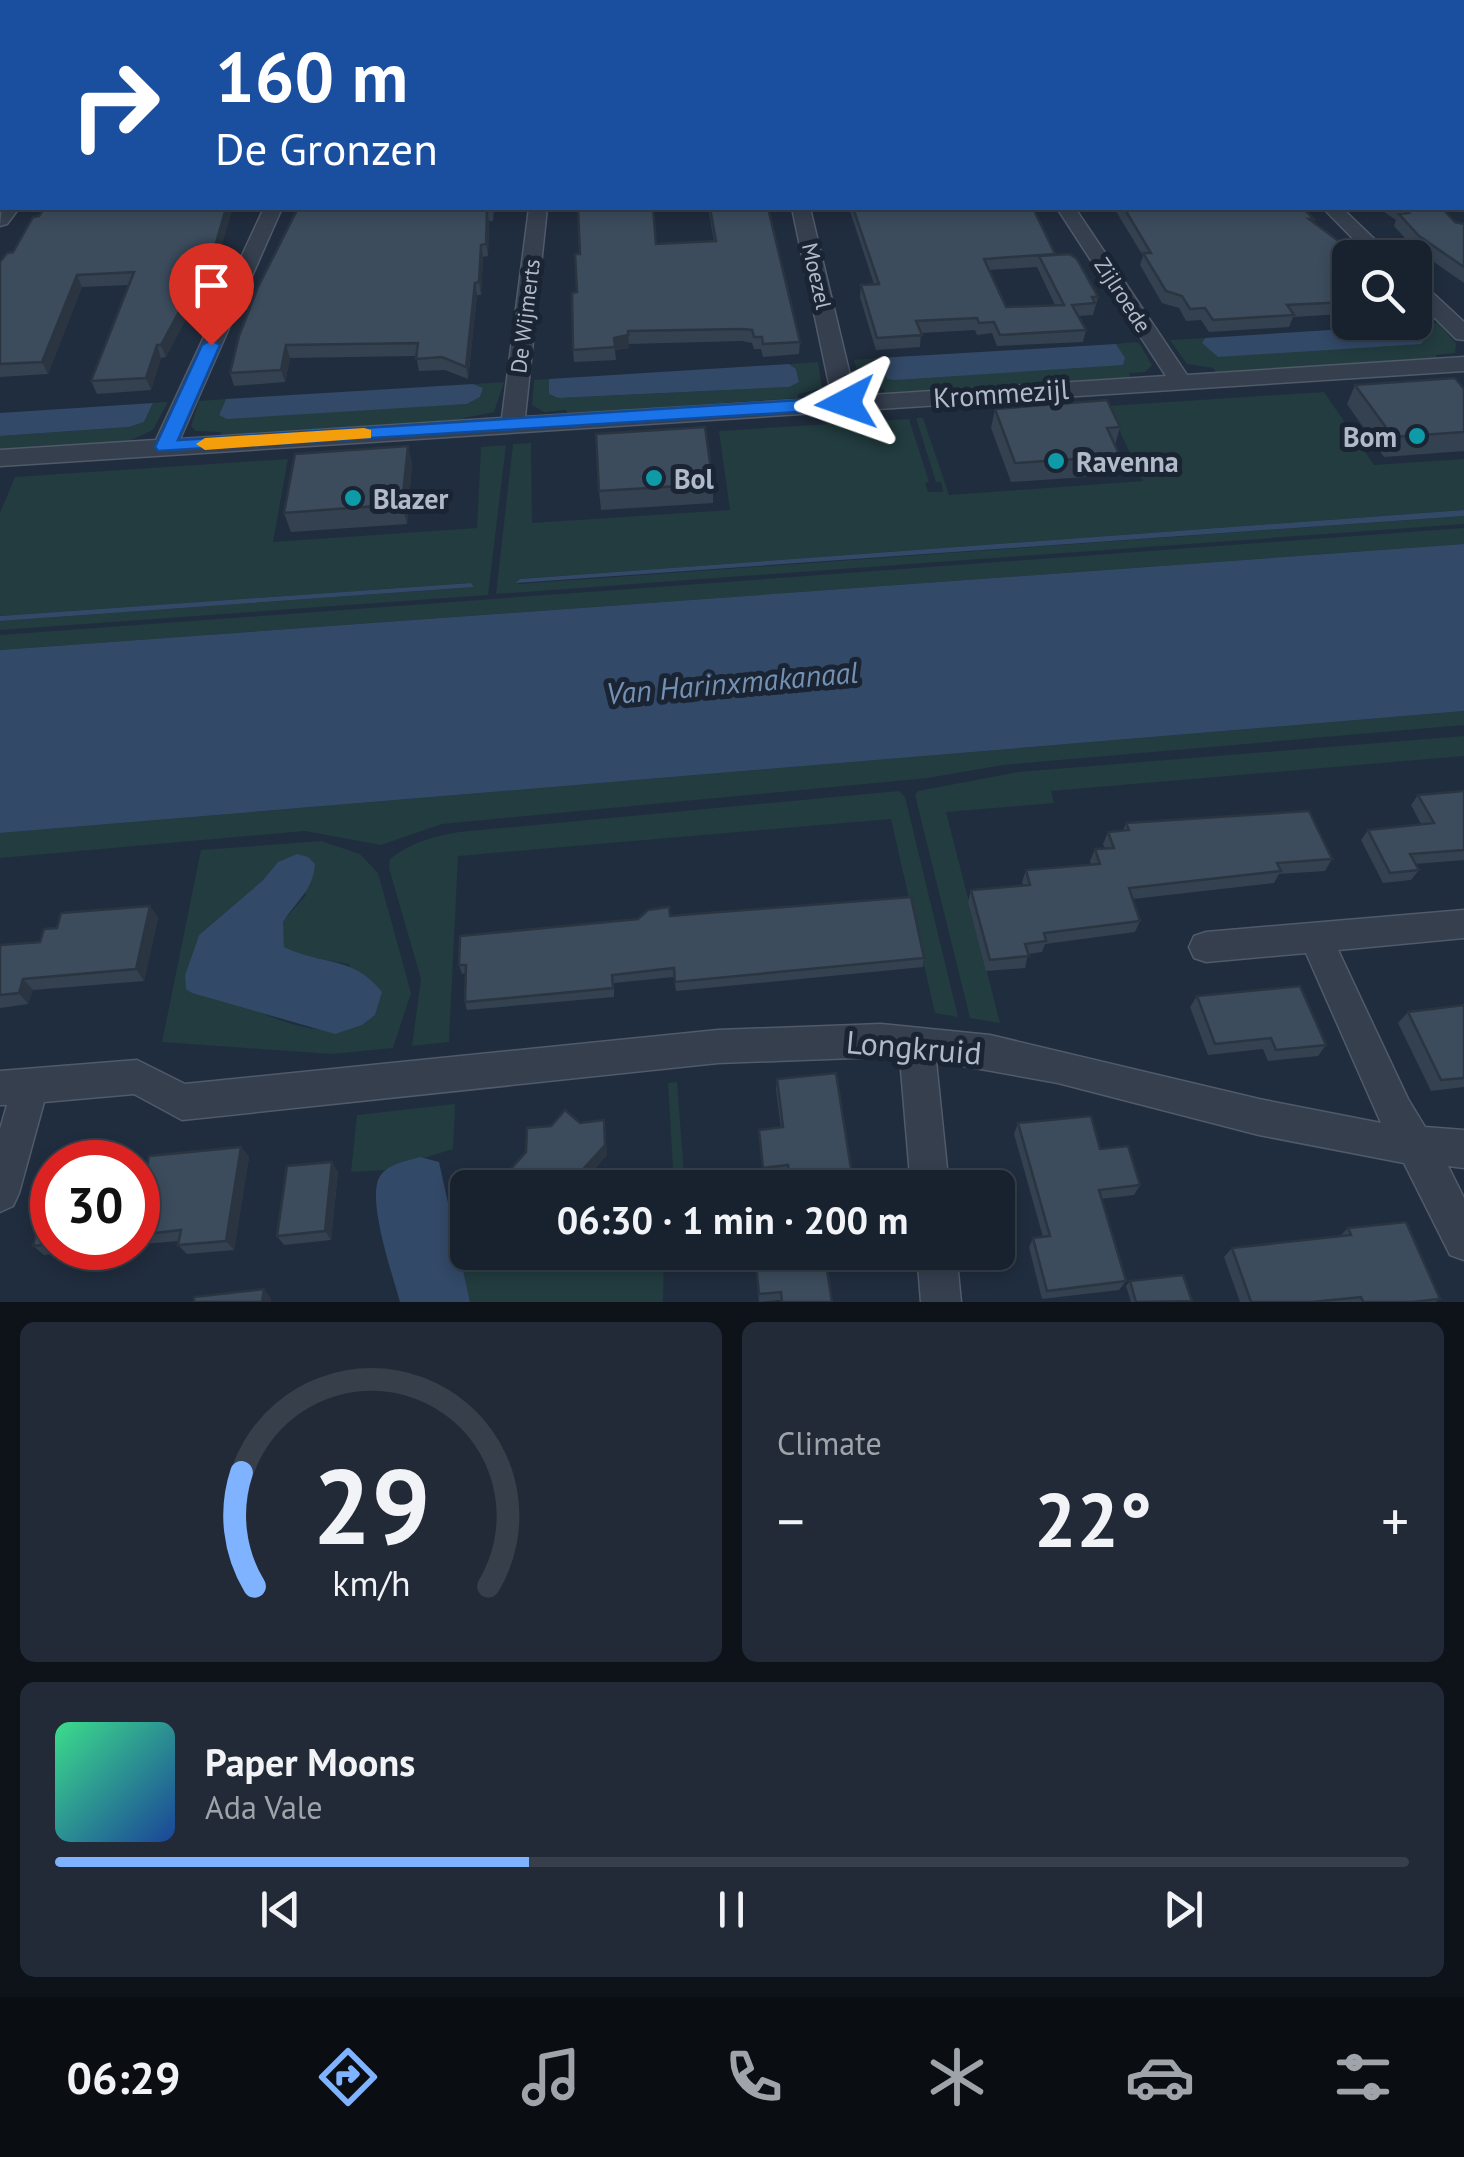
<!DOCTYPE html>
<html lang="en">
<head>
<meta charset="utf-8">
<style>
	body { margin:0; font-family:"PT Sans",sans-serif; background:#212a36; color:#f1f3f6; height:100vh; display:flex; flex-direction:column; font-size:38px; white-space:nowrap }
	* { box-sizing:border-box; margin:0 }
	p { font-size:32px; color:#9fa4aa }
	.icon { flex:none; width:55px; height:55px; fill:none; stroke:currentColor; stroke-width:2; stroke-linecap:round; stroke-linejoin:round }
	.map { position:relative; height:1302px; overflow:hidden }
	.drawer { display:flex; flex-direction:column; gap:20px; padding:20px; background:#0d1319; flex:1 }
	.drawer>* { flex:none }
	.guide { position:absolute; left:0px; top:0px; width:1465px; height:210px; box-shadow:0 5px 15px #0003,0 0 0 2px #363f4a; background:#1a4fa0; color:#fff; overflow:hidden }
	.buttons { position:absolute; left:1332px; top:240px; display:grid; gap:20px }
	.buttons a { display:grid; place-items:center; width:100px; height:100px; border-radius:15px; background:#18222e; box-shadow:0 5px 15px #0003,0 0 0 2px #363f4a; font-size:50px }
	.speed { position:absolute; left:30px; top:1140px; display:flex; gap:20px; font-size:50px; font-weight:700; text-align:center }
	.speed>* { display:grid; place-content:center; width:130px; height:130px; border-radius:50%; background:#18222e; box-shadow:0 5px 15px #0003,0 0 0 2px #363f4a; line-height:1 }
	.speed .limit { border:15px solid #d22; background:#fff; color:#111 }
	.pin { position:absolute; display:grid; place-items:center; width:85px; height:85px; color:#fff; margin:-102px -42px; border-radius:50% 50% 50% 0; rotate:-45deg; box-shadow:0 0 10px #0007 }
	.pin .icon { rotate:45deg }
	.me { position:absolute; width:110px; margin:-55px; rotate:266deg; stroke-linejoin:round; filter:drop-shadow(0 0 8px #0008) }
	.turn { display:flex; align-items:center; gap:35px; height:210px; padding:0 50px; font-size:45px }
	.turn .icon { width:130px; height:130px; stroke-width:2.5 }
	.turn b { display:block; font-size:70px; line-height:85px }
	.big { font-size:75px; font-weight:600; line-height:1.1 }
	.drawer .tile { flex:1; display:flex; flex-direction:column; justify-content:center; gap:15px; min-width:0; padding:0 35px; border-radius:15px; background:#212a36 }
	.drawer .dial { align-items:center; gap:0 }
	.dial svg { height:260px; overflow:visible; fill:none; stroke:#363f4a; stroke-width:7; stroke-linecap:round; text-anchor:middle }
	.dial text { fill:#f1f3f6; stroke:none }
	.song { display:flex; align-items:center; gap:30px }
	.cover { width:120px; height:120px; border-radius:15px; background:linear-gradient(135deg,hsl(150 70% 55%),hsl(220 70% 35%)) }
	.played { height:10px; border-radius:5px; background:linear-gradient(90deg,#7fb3ff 35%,#363f4a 35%) }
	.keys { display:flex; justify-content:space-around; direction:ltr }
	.heat { display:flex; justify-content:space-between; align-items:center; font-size:55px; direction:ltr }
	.drawer .tiles { flex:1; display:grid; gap:20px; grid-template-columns:1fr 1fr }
	.tile:last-child { grid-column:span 2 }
	.trip { position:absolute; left:450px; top:1170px; width:565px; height:100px; border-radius:15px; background:#18222e; box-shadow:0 5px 15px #0003,0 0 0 2px #363f4a; font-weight:600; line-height:100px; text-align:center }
	.tab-bar { display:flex; height:160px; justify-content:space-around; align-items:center; background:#0a0e12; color:#9fa4aa }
	.tab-bar .icon { width:70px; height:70px }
	.tab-bar .selected { color:#7fb3ff }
	.tab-bar b { font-size:45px; color:#f1f3f6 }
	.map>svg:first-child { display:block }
	.green { fill:#223c3f; fill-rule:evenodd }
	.water { fill:#324967 }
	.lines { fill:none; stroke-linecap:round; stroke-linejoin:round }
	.minor-casing { stroke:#505a69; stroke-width:3 }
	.minor { fill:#353f4e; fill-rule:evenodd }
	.wall { fill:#344150; fill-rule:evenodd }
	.shaded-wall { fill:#2a3541 }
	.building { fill:#3c4c5d; stroke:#2a3541; stroke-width:2.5 }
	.route { fill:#1a73e8; stroke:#114b97; stroke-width:2.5 }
	.slow { fill:#f59e0b }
	.culture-dot { fill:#0f9aa8; stroke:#1a2433; stroke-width:4 }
	.labels { text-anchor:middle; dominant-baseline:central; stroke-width:10; stroke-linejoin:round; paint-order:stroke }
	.far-street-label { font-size:22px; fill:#b0bac9; stroke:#1a2433 }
	.street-label { font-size:28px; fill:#b0bac9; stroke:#1a2433 }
	.poi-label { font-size:28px; font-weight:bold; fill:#b0bac9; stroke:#1a2433; text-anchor:start }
	.water-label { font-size:30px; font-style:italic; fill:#7491b4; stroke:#1a2433 }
	.near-street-label { font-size:32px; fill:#b0bac9; stroke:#1a2433 }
</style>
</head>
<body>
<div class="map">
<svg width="1464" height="1302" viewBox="0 0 1464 1302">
	<rect width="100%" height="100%" fill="#202d3e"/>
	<!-- green -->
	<path class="green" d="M1438 323 1456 343 1455 353 1436 355 1437 358 1216 372 1213 368 1187 364 1170 340 1205 338 1202 344 1418 331 1409 325Z
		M1134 342 1139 343 1152 365 1145 372 1129 373 1131 378 885 393 884 389 860 383 854 360 879 358 884 374 1124 358 1116 344Z
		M818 362 822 388 798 394V398L567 414 566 410 544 412 532 405 534 380 549 379V394L558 398 789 387 799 381 796 369 789 364Z
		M504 382 494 412 464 418 463 422 221 435V432L196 431 191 426 199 401 226 399 219 415 467 404 480 397 483 388 473 384Z
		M1324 392 1374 465 1464 459V510L520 579 518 584 1464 516V524L496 594 513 444 531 443 532 523 730 510 719 431 909 419 929 482 925 483 928 492H943L941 482H936L916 418H923L949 495 1143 481 1108 406Z
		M168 402 153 430 129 441 0 449V436L129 427 144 422 153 403Z
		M506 445 488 595 0 630V621L474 587 470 583 0 616V513L15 477 288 459 273 542 477 528 481 447Z
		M1464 528V544L0 650V635Z
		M1464 711V725L1003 765 928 778 442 824 381 845 305 831 0 858V833Z
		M1464 736V756L1051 791 1054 803 946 812 1000 1023 970 1018 915 795 918 791 1018 772Z
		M899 791 905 797 958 1017 935 1013 891 819 458 856 449 1042 412 1046 421 979 389 868 390 859C409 843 435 836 459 832Z
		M321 841 360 854 378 873 411 993 393 1048 332 1054 162 1042 201 850ZM278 862 306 895 282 922 284 947 303 956 349 964 362 1025C309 1046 233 999 185 975L199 935 262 881Z
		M677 1082 685 1187H674L668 1083Z
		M455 1104 453 1149 386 1170 351 1172 357 1115Z
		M627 1253H664L663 1302H470L462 1271Z"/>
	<!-- water -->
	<path class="water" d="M1409 325 1425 339 1421 344 1218 357 1202 343 1205 338Z
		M1116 344 1125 358 1123 365 895 380 887 379 879 358Z
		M789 364 796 369 799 382 789 387 558 398 549 394V379Z
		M473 384 483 388 480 397 467 404 227 419 219 415 226 399Z
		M153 403 144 422 129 427 0 436V413Z
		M1464 510V516L516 583 520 579Z
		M1464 544V711L0 833V650Z
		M471 583 474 587 0 621V616Z
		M297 854 308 857 315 864C313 891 296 901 283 922L284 947C323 966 353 955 382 992L375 1015 362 1025 335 1034 192 993 186 989 185 975 199 935 262 881 278 862Z
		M420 1157 439 1162 470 1302H400C393 1276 367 1202 379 1178 386 1164 407 1161 420 1157Z"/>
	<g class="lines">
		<defs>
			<path id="minor" d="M747 0H761L763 2H748Z
				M923 0H938L940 2H924Z
				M1324 0H1340L1342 2H1325Z
				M1462 103H1464V114H1462Z
				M2 205 19 208 7 224 0 226Z
				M264 208H282L180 439 502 418 529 208H547L525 417 832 398 792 208H810L855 396 1166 376 1057 208H1075L1187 375 1464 357V371L0 466V450L156 440Z
				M1323 208H1342L1394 258H1372Z
				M1415 281 1422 283 1464 322V340L1456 339 1415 298Z
				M1464 910V938L1338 950 1408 1099 1425 1127 1464 1130V1168L1448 1166 1464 1198V1260L1450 1255 1404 1163 1259 1135 1058 1083 936 1061 949 1188H911L900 1058 881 1057 718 1063 182 1120 134 1094 44 1102 19 1193 13 1206 0 1212V1129L7 1105H0V1071L137 1060 185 1084 718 1030 881 1024 990 1035 1259 1099 1381 1123 1306 953 1206 962 1194 958 1189 947 1194 936 1206 932Z
				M917 1252H956L961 1302H921Z"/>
		</defs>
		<!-- minor casing -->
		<use href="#minor" class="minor-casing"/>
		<!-- minor -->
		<use href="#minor" class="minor"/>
	</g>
	<!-- wall -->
	<path class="wall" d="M494 208 493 221H489L488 256 483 257 481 295H477L468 379 445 370 419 371 416 356 290 358 285 382 234 386 230 373 295 214 293 209Z
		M708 208H768L800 342 799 354 763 357 761 349H754L752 343 742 341 628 344 629 348 615 350 616 360 574 362 573 350 580 254 656 244 714 241Z
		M849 208H1033L1055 254 1098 297 1093 315 1078 316 1086 330 1083 342 997 346 992 333 977 335 975 330 921 333 920 347 876 350 860 297 861 285 874 284ZM1037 267 1055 305 1006 307 989 270Z
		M1114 208H1303L1314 219 1313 222 1352 251 1348 260 1350 262V321H1347L1342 314 1293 317 1289 327 1209 332 1201 320 1186 321 1179 308 1162 303 1140 265 1143 256Z
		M1378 208H1442L1455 222 1464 224V283L1414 248 1394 226 1396 220Z
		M219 255 166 357 161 358 151 390 97 394 91 381 129 285 82 287 48 374 0 377V262Z
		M1355 385 1464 389V451L1384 457 1347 404Z
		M995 409 1120 427 1115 445 1120 456 1115 475 1011 482 991 428Z
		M408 446 412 465 407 524 291 532 284 513Z
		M713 484V503L601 510 599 491Z
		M1464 791V860L1415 864 1419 870 1411 880 1383 883 1361 840 1368 830 1421 824 1411 805 1418 795Z
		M1126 823 1332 859 1325 871 1279 874 1274 883 1133 899 1140 921 1135 932 1045 944 1042 952 1028 954 1025 968 986 971 968 902 971 890 1023 885 1022 882 1026 870 1091 865 1090 861 1095 849H1105L1103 844 1108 832 1123 831Z
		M150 906 158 918 144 981 33 990 28 1004 0 1008V945L40 942 57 928Z
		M670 916 924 958 923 967 676 991 674 977 614 983V997L467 1010 465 1002 466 973 462 974 459 965Z
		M1197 996 1326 1045 1318 1056 1268 1061 1263 1049 1208 1055 1190 1007Z
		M1464 1005V1087L1431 1091 1398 1023 1408 1012Z
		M777 1079 854 1188H789L787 1175 763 1178 759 1130 781 1128 776 1090Z
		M604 1120 607 1155 588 1176 606 1174 608 1183 604 1188H523L514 1179 510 1170 551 1126Z
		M1018 1123 1100 1149 1140 1185 1134 1195 1101 1199 1126 1281 1119 1290 1042 1299 1029 1247 1033 1238 1043 1237 1014 1134Z
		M241 1147 249 1157 234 1250 187 1254 178 1245 179 1241 143 1244 138 1240V1214Z
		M332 1162 338 1172 331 1240 284 1245 277 1236Z
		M52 1176V1248H92L91 1250 44 1255 33 1246Z
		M1348 1228 1440 1299 1436 1302H1240L1224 1257 1232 1248 1340 1236Z
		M865 1252 863 1262 826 1266 832 1302H781L780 1300 759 1302 755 1256Z
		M1130 1281 1192 1301 1131 1302 1126 1286Z"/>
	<!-- shaded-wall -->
	<path class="shaded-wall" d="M2 140V156L0 159V142Z
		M226 208H233L219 255 166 357 161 345Z
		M487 209 489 221 488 256 486 244Z
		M481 245 483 257 481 295 479 282Z
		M77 275 82 287 48 374 42 362Z
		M475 283 477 295 468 379 466 367Z
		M628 335 629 348 615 350 614 338Z
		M157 345 161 358 151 390 146 378Z
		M286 345 290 358 285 382 281 370Z
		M408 446 412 465 407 524 402 504Z
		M150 906 158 918 144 981 136 969Z
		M23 979 33 990 28 1004 19 993Z
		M604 1120 607 1155 578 1186 576 1177Z
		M241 1147 249 1157 234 1250 226 1241Z
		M332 1162 338 1172 331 1240 325 1231Z
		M606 1174 608 1183 604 1188H595Z
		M264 1289 271 1298V1302H262Z"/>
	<!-- building -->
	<path class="building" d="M0 0H117L116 2H2V140L0 142V7L1 6Z
		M183 0H345L344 2H182Z
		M378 0H526V1L525 2H383Z
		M593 0H731L732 2H593Z
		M785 0H913L914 2H786Z
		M971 0H1314L1317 2H972Z
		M1462 125 1464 127V153L1462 154Z
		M44 208H226L216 243 161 345H157L146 378 91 381 134 272 77 275 42 362 0 364V262L7 253 13 252 33 217 39 216Z
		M294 208H491V209H487L486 244 481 245 479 282 475 283 466 367 442 357 416 359 418 343 286 345 281 370 230 373 239 336 258 287 298 208 293 209Z
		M578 208H653L656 244 716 241 710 208H768L800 342 763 344 762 337H754L752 330 742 329 628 331V335L614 338 615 347 573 350 572 293 577 292 575 254H580Z
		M853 208H1033L1055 254 984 259 1006 307 1064 305 1039 256 1070 254 1077 259 1098 297H1092L1095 303 1072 305 1086 330 1000 335 994 322 979 323 977 318 916 321 922 335 877 338 861 285 879 284Z
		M1124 208H1303L1314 219H1309L1352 251 1339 250 1350 262V306L1347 302 1287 305 1294 315 1213 320 1205 308 1190 309 1182 296 1166 291 1143 253H1151Z
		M1400 208H1442L1455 222 1464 224V267L1419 236 1399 214 1408 213Z
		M1455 378 1464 389V432L1393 437 1355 385Z
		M1107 400 1120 427 1107 428 1120 456 1015 463 995 409Z
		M705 427 713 484 599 491 596 434Z
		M408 446 402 504 284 513 295 454Z
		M1464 791V850L1410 854 1419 870 1390 873 1368 830 1434 823 1418 795Z
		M1309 811 1332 859 1277 863 1281 871 1129 888 1140 921 1044 933 1046 941 1025 944 1029 956 990 960 971 890 1030 885 1026 870 1100 864 1095 849 1114 848 1108 832 1129 830 1126 823Z
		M911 897 924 958 675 982 674 968 612 975 613 988 465 1002 466 965H459L460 936 638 919 648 910 669 907 670 916Z
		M150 906 136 969 23 979 19 993 0 995V945L40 942 44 929 57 928 61 913Z
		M1300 986 1326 1045 1276 1050 1271 1038 1215 1044 1197 996Z
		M1464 1005V1078L1441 1080 1408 1012Z
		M836 1073 854 1188H791L788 1165 763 1168 759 1130 783 1127 777 1079Z
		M565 1110 580 1123 604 1120 605 1145 576 1177 606 1174 595 1188H526V1184L510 1170 526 1152 527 1128 551 1126Z
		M1091 1116 1100 1149 1128 1146 1140 1185 1099 1190 1126 1281 1047 1291 1033 1238 1050 1236 1018 1123Z
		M241 1147 226 1241 178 1245 181 1230 138 1235V1214L149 1156Z
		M332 1162 325 1231 277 1236 287 1166Z
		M646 1170 647 1188H616L615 1173Z
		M51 1176H52V1244L33 1246Z
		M1406 1222 1440 1299 1412 1302H1363L1361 1297 1312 1302H1251L1232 1248 1351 1235 1348 1228Z
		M786 1252H865V1254L825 1258 832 1302H782L781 1292 759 1294 755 1256Z
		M1183 1275 1192 1301 1136 1302 1130 1281Z
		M264 1289 262 1302H194V1297Z"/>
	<!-- route -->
	<path class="route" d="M211 340 220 345 178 440 846 397 855 403 846 409 158 451 155 447 202 345Z"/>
	<!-- slow -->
	<path class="slow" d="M364 428 371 430V438L205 450 196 444 205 438Z"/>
	<!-- markers -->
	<g class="culture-dot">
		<circle cx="1417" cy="436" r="10"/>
		<circle cx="1056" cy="461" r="10"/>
		<circle cx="654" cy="478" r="10"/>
		<circle cx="353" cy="498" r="10"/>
	</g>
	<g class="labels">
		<!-- far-street labels -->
		<g class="far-street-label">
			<text transform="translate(817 276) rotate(77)">Moezel</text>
			<text transform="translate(1123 295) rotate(57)">Zijlroede</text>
			<text transform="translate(525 316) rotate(-83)">De Wijmerts</text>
		</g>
		<!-- street labels -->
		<g class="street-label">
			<text transform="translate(1001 393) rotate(-4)">Krommezijl</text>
		</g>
		<!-- poi labels -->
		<g class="poi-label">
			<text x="1397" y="436" text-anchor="end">Bom</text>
			<text x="1076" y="461">Ravenna</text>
			<text x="674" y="478">Bol</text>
			<text x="373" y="498">Blazer</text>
		</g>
		<!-- water labels -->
		<g class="water-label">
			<text transform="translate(732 682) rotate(-5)">Van Harinxmakanaal</text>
		</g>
		<!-- near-street labels -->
		<g class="near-street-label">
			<text transform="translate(914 1047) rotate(5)">Longkruid</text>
		</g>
	</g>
</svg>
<div class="buttons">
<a><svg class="icon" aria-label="search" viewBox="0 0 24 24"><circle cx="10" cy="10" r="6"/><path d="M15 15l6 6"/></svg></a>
</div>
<div class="speed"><div class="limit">30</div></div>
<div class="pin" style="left:211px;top:345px;background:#d93025"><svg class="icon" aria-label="arrive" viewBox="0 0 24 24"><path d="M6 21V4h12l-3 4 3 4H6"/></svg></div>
<svg class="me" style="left:846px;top:403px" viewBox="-20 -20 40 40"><path d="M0-17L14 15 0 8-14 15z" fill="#1a73e8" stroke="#fff" stroke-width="4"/></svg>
<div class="trip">06:30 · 1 min · 200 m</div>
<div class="guide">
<div class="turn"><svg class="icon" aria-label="right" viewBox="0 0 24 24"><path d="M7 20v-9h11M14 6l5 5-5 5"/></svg><div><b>160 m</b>De Gronzen</div></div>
</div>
</div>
<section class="drawer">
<div class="tiles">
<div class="tile dial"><svg viewBox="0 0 100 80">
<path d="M14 69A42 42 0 1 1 86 69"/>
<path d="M14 69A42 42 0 0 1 10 34" stroke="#7fb3ff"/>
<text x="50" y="56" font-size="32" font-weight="700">29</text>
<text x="50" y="72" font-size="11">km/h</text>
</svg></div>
<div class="tile"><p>Climate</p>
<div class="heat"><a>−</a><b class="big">22°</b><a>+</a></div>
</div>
<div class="tile">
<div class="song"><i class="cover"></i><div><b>Paper Moons</b><p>Ada Vale</p></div></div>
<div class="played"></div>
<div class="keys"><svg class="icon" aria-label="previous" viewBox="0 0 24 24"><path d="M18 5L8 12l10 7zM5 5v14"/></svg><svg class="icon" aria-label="pause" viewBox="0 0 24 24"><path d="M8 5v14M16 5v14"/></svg><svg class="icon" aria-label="next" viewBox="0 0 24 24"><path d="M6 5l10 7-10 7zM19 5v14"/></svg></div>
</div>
</div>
</section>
<nav class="tab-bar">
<b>06:29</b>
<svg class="icon selected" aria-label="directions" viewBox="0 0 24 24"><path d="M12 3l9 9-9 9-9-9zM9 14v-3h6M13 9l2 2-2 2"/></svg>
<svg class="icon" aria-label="music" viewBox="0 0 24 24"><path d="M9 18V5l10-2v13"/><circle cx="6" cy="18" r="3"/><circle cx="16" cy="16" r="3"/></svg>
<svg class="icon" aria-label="phone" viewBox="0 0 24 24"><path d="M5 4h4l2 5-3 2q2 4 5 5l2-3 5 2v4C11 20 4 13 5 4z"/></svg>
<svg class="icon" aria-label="climate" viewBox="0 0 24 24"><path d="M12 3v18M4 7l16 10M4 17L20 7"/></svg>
<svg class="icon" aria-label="car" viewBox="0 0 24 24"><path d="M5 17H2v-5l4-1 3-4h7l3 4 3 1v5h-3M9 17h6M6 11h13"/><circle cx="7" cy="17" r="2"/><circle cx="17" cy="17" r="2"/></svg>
<svg class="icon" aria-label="filters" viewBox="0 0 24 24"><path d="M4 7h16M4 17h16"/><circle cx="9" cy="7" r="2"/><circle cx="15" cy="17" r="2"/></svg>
</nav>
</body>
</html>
